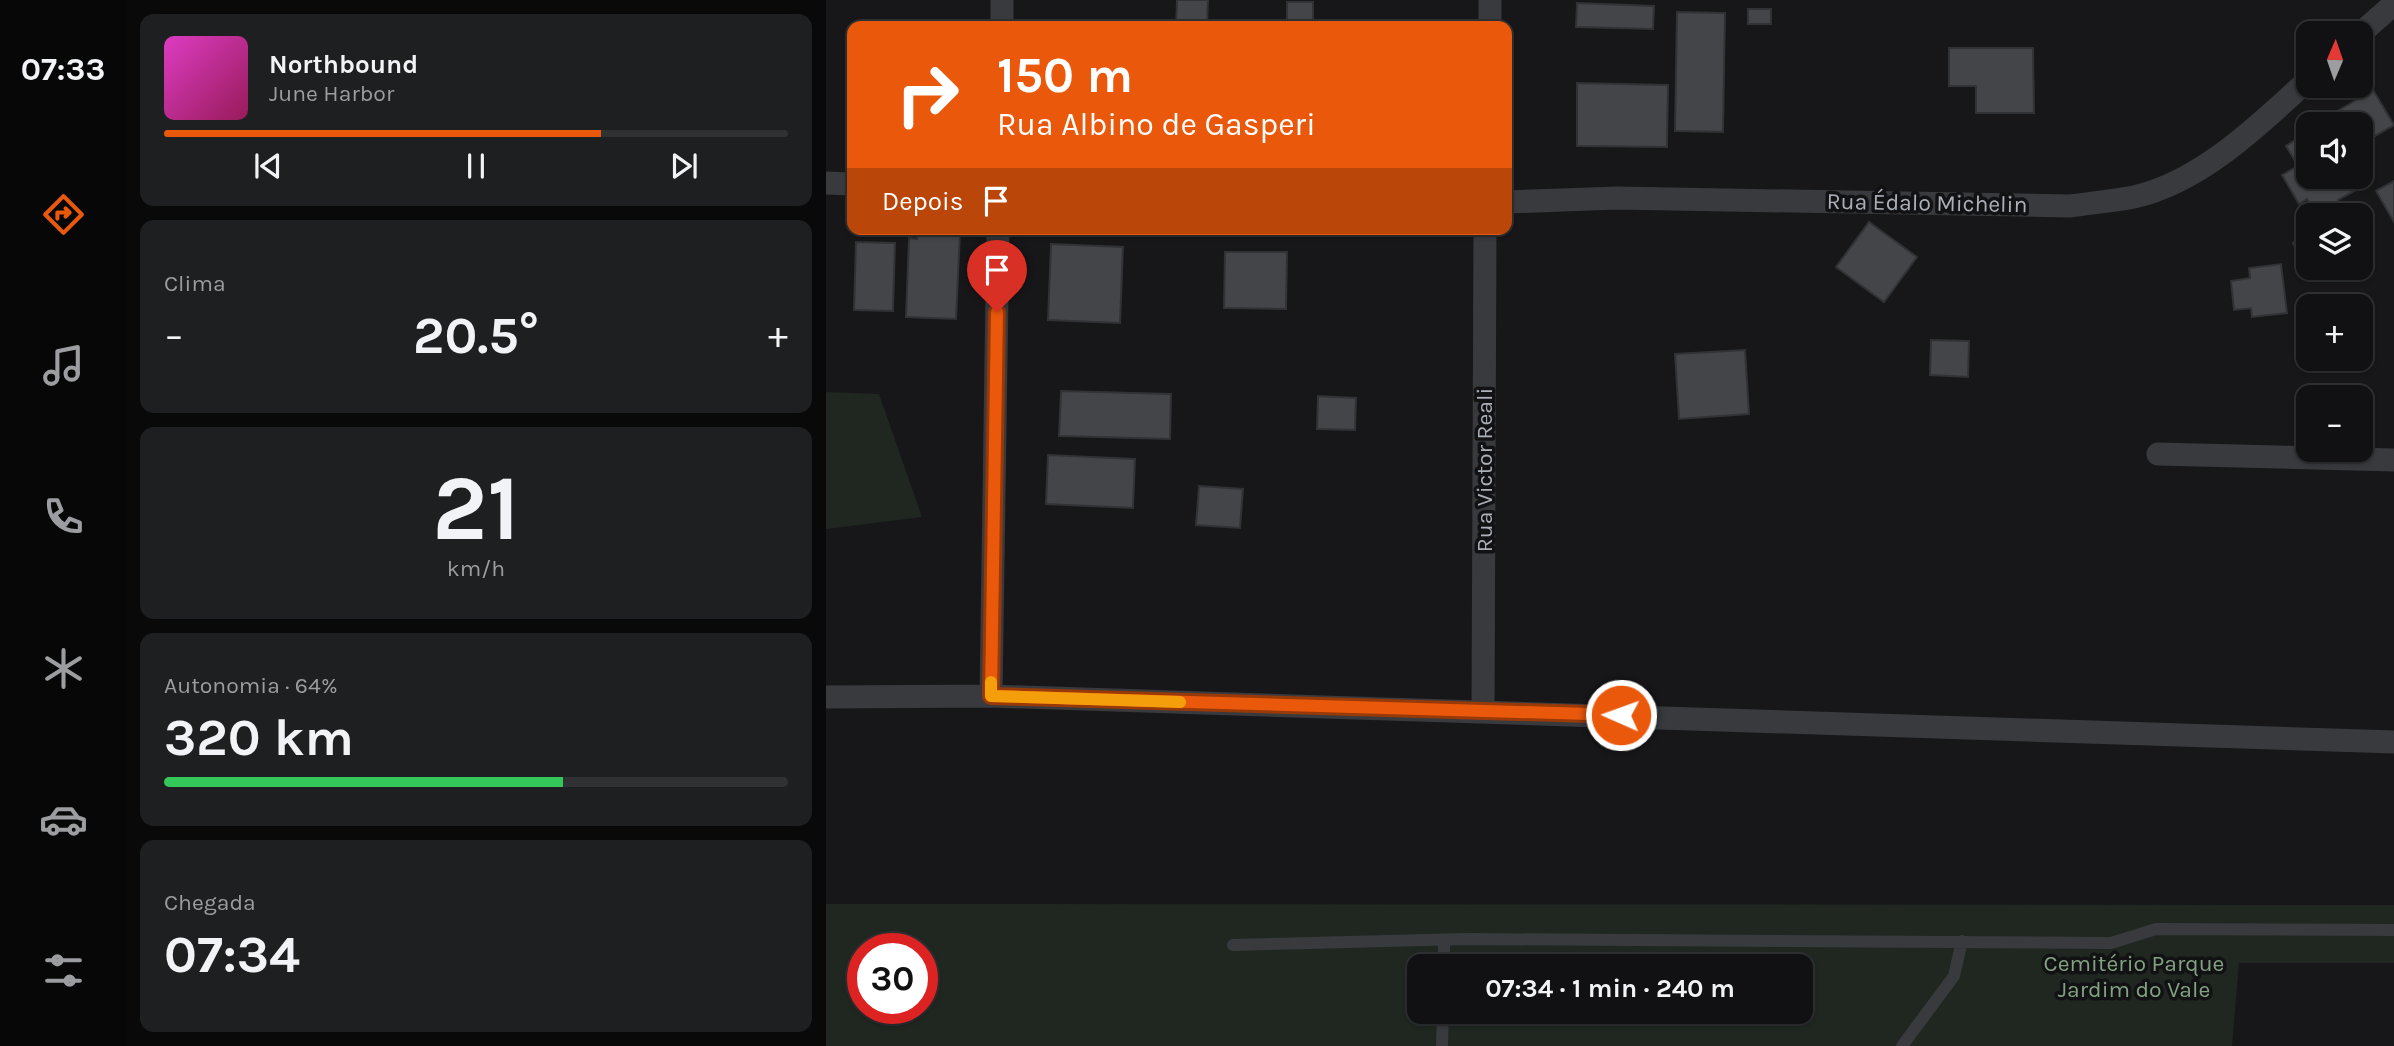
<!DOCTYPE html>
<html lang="pt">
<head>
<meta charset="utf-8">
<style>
	body { margin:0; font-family:Karla,sans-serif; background:#1e1f21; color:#f1f3f6; height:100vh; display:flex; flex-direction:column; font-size:26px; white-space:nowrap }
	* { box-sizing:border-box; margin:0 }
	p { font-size:23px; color:#9c9da0 }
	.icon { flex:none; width:38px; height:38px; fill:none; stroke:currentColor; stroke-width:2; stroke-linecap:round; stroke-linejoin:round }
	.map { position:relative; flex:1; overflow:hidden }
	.details { display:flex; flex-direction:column; gap:14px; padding:14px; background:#09090a; width:700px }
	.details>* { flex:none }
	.top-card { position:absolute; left:21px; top:21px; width:665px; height:214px; border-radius:14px; box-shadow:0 2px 5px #0004,0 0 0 2px #303133; background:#ea580c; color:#fff; overflow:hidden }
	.needle { width:46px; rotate:2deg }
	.buttons { position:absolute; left:1470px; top:21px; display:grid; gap:14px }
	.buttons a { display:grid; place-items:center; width:77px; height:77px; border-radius:14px; background:#111113; box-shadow:0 2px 5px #0004,0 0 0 2px #303133; font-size:35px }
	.speed { position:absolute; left:21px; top:933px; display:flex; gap:14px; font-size:35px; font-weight:700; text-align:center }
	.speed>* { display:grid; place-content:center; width:91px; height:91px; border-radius:50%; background:#111113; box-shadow:0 2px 5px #0004,0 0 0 2px #303133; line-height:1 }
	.speed .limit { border:10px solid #d22; background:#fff; color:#111 }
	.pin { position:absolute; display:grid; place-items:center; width:60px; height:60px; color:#fff; margin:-72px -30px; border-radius:50% 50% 50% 0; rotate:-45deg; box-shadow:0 0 7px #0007 }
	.pin .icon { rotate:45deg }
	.me { position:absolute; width:77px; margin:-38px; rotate:272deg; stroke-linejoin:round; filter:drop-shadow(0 0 5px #0008) }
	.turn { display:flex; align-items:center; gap:24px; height:147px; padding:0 35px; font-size:32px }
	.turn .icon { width:91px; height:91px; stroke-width:2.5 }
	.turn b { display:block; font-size:49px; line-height:60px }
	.then { display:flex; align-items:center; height:66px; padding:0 35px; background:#0003; gap:14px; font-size:26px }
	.big { font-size:52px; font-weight:700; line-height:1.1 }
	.details .widget { flex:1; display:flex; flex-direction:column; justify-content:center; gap:10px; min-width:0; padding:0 24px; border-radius:14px; background:#1e1f21 }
	.details .dial { align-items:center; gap:0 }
	.dial b { font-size:91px; line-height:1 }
	.song { display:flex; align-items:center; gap:21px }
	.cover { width:84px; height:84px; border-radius:10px; background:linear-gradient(135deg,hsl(310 70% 55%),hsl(330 70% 35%)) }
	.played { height:7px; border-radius:4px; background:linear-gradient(90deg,#ea580c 70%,#303133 70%) }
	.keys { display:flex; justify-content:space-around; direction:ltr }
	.heat { display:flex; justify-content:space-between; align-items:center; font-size:38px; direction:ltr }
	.charge { height:10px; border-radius:5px; background:linear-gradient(90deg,#34c759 64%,#303133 0) }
	.trip { position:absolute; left:581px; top:954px; width:406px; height:70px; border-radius:14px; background:#111113; box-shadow:0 2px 5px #0004,0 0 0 2px #303133; font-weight:700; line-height:70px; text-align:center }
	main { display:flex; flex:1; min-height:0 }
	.tabs { display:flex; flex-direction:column; width:126px; justify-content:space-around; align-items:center; background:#070708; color:#9c9da0 }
	.tabs .icon { width:49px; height:49px }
	.tabs .on { color:#ea580c }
	.tabs b { font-size:32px; color:#f1f3f6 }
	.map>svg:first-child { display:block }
	.green { fill:#1f2720; fill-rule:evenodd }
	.building { fill:#444549; stroke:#313235; stroke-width:2 }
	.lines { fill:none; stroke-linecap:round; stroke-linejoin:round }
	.lane { stroke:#383a3e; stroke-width:12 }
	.street { stroke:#383a3e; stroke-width:23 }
	.route-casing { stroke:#983908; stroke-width:18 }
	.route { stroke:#ea580c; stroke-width:12 }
	.slow { stroke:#f59e0b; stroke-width:12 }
	.labels { text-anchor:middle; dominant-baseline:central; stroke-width:7; stroke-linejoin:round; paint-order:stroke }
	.street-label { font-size:23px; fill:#aaafb8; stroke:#121214 }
	.park-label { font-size:23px; fill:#82a282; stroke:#121214 }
</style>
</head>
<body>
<main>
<nav class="tabs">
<b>07:33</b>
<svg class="icon on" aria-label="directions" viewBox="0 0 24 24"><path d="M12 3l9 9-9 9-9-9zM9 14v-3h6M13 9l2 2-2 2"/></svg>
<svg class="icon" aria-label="music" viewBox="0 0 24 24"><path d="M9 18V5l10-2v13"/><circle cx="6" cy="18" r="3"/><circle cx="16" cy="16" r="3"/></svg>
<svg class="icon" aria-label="phone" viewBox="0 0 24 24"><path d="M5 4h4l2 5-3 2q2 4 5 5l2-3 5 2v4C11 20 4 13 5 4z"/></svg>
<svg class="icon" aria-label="climate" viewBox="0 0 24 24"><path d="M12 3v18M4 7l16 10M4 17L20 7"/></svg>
<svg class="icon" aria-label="car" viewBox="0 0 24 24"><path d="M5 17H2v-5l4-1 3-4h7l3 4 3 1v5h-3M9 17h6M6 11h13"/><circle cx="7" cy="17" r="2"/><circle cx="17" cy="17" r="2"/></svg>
<svg class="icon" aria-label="filters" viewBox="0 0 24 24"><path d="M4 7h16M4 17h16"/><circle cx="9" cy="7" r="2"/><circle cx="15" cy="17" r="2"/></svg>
</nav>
<section class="details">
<div class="widget">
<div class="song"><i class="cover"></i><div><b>Northbound</b><p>June Harbor</p></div></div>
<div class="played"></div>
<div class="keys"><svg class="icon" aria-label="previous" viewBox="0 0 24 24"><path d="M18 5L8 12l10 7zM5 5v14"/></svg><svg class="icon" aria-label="pause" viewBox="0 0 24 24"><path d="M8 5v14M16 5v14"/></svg><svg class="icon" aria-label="next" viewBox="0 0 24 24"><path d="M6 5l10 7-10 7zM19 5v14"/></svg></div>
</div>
<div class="widget"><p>Clima</p>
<div class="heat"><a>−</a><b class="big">20.5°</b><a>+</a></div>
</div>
<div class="widget dial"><b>21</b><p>km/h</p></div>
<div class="widget"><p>Autonomia · 64%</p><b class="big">320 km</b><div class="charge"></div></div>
<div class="widget"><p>Chegada</p><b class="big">07:34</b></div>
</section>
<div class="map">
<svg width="1568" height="1046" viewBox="0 0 1568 1046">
	<rect width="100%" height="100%" fill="#171719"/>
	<!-- green -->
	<path class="green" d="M0 392 53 394 96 517 0 529Z
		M0 904 1568 905V963H1413L1406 1046H0ZM37 948H96V1008H37ZM593 966H975V1012H593Z"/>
	<!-- building -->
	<path class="building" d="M351 0H382L381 26H350Z
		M461 2H487V23H461Z
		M751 3 828 6 827 29 750 27Z
		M922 9H945V24H922Z
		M851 12 899 13 897 132 849 131Z
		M1123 48H1207L1208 113H1150V86H1123Z
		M751 83 842 85 841 147 751 146Z
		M1547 90 1568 125 1535 144V124H1498L1495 121Z
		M1482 132V177H1523L1530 190 1512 200 1515 206 1499 215H1491L1481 199 1473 204 1456 175 1472 166 1460 146Z
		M1568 181V222L1550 191Z
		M1043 222 1091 257 1058 302 1010 267Z
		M91 229H122V233H134L130 319 80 317 83 238 91 239Z
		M1482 235V268H1512L1487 281 1467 243Z
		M30 242 69 243 67 311 28 310Z
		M225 244 297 247 294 323 222 320Z
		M399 252H461L460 309 398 308Z
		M1455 264 1461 313 1426 317 1425 308 1408 310 1405 281 1424 278 1423 268Z
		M1105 340 1143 341 1142 377 1104 375Z
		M919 350 923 414 853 419 849 354Z
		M235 391 345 394 344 439 233 436Z
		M492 396 530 398 529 430 491 429Z
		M222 455 309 459 307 508 220 504Z
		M373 486 417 489 414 528 370 525Z"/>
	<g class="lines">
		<!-- lane -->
		<path class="lane" d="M407 945 639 939 1285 943 1330 929 1568 930
			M618 966V940
			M616 1046 617 1012
			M1076 1046 1128 976 1136 941"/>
		<!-- street -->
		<path class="street" d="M176 26V0
			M664 26V0
			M1535 33 1568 4
			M0 183 26 184
			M681 202 791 198 1244 206C1265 203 1287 201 1308 197 1375 182 1433 125 1482 80
			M1332 454 1568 460
			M165 696 172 229
			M0 697 165 696 1568 742
			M657 711 659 229"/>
	</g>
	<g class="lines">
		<defs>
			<path id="route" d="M171 312 165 696 795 715"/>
		</defs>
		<!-- route casing -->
		<use href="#route" class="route-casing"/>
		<!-- route -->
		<use href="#route" class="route"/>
		<!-- slow -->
		<path class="slow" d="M165 682V696L354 702"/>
	</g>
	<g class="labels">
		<!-- street labels -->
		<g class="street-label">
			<text transform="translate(1101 203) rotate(1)">Rua Édalo Michelin</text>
			<text transform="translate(658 470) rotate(-90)">Rua Victor Reali</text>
		</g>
		<!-- park labels -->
		<g class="park-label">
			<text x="1308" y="963">Cemitério Parque<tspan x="1308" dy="26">Jardim do Vale</tspan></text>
		</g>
	</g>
</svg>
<div class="buttons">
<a><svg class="needle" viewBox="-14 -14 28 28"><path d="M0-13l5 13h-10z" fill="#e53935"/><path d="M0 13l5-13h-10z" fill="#9c9da0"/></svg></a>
<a><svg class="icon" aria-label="sound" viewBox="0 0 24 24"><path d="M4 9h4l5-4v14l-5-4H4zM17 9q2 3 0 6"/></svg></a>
<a><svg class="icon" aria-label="layers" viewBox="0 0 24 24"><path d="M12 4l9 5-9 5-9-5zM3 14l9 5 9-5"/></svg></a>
<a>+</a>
<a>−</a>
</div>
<div class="speed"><div class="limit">30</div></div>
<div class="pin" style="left:171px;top:312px;background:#d93025"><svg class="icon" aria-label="arrive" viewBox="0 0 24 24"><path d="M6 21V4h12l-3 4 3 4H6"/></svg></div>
<svg class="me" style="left:795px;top:715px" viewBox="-20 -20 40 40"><circle r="17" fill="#ea580c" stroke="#fff" stroke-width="3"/><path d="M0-11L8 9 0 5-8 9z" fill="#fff"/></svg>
<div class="trip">07:34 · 1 min · 240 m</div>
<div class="top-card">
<div class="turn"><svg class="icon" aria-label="right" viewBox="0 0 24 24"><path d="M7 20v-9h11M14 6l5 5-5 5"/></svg><div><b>150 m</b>Rua Albino de Gasperi</div></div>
<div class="then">Depois<svg class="icon" aria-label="arrive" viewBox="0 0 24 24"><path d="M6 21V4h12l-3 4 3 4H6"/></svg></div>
</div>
</div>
</main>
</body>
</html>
